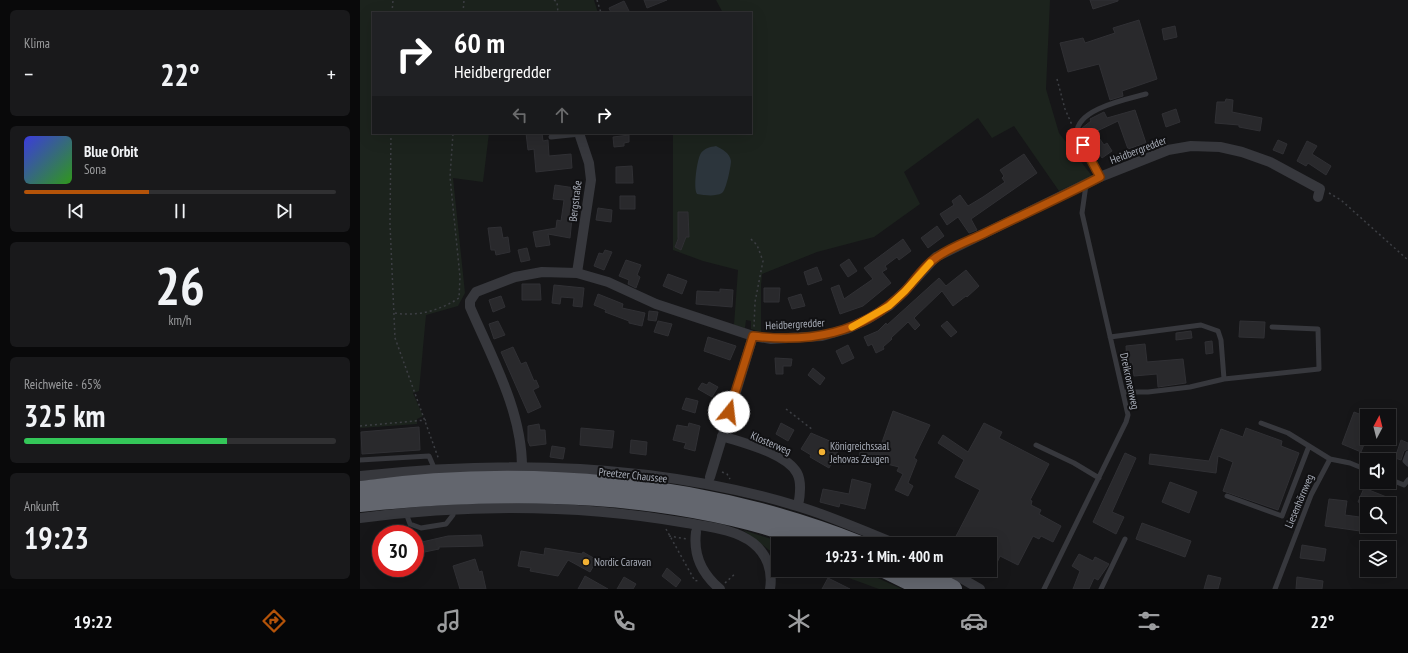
<!DOCTYPE html>
<html lang="de">
<head>
<meta charset="utf-8">
<style>
	body { margin:0; font-family:"PT Sans Narrow",sans-serif; background:#19191b; color:#f1f3f6; height:100vh; display:flex; flex-direction:column; font-size:15px; white-space:nowrap }
	* { box-sizing:border-box; margin:0 }
	p { font-size:13px; color:#9c9d9f }
	.icon { flex:none; width:22px; height:22px; fill:none; stroke:currentColor; stroke-width:2; stroke-linecap:round; stroke-linejoin:round }
	.map { position:relative; flex:1; overflow:hidden }
	.drawer { display:flex; flex-direction:column; gap:10px; padding:10px; background:#09090a; width:360px }
	.drawer>* { flex:none }
	.guide { position:absolute; left:12px; top:12px; width:380px; height:122px; border-radius:0px; box-shadow:0 4px 16px #0002,0 0 0 1px #303032; background:#202124; color:#fff; overflow:hidden }
	.needle { width:26px; rotate:7deg }
	.controls { position:absolute; left:1000px; top:409px; display:grid; gap:8px }
	.controls a { display:grid; place-items:center; width:36px; height:36px; border-radius:0px; background:#101012; box-shadow:0 4px 16px #0002,0 0 0 1px #303032; font-size:20px }
	.speed { position:absolute; left:12px; top:525px; display:flex; gap:8px; font-size:20px; font-weight:700; text-align:center }
	.speed>* { display:grid; place-content:center; width:52px; height:52px; border-radius:50%; background:#101012; box-shadow:0 4px 16px #0002,0 0 0 1px #303032; line-height:1 }
	.speed .limit { border:6px solid #d22; background:#fff; color:#111 }
	.pin { position:absolute; display:grid; place-items:center; width:34px; height:34px; color:#fff; margin:-17px; border-radius:8px; box-shadow:0 2px 6px #0006 }
	.me { position:absolute; width:44px; margin:-22px; rotate:16deg; stroke-linejoin:round; filter:drop-shadow(0 0 3px #0008) }
	.turn { display:flex; align-items:center; gap:14px; height:84px; padding:0 16px; font-size:18px }
	.turn .icon { width:52px; height:52px; stroke-width:2.5 }
	.turn b { display:block; font-size:28px; line-height:34px }
	.lanes { display:flex; align-items:center; height:38px; padding:0 16px; background:#0003; justify-content:center; gap:20px; direction:ltr }
	.lanes .off { opacity:.35 }
	.big { font-size:30px; font-weight:700; line-height:1.1 }
	.drawer .widget { flex:1; display:flex; flex-direction:column; justify-content:center; gap:6px; min-width:0; padding:0 14px; border-radius:6px; background:#19191b }
	.drawer .dial { align-items:center; gap:0 }
	.dial b { font-size:52px; line-height:1 }
	.song { display:flex; align-items:center; gap:12px }
	.cover { width:48px; height:48px; border-radius:6px; background:linear-gradient(135deg,hsl(240 70% 55%),hsl(110 70% 35%)) }
	.played { height:4px; border-radius:2px; background:linear-gradient(90deg,#b45309 40%,#303032 40%) }
	.keys { display:flex; justify-content:space-around; direction:ltr }
	.heat { display:flex; justify-content:space-between; align-items:center; font-size:22px; direction:ltr }
	.charge { height:6px; border-radius:3px; background:linear-gradient(90deg,#34c759 65%,#303032 0) }
	.trip { position:absolute; left:411px; top:537px; width:226px; height:40px; border-radius:0px; background:#101012; box-shadow:0 4px 16px #0002,0 0 0 1px #303032; font-weight:700; line-height:40px; text-align:center }
	.tab-bar { display:flex; height:64px; justify-content:space-around; align-items:center; background:#060607; color:#9c9d9f }
	.tab-bar .icon { width:28px; height:28px }
	.tab-bar .on { color:#b45309 }
	.tab-bar b { font-size:18px; color:#f1f3f6 }
	main { display:flex; flex:1; min-height:0 }
	.map>svg:first-child { display:block }
	.green { fill:#1c231d; fill-rule:evenodd }
	.water { fill:#2c353c }
	.building { fill:#29292c; stroke:#303034 }
	.lines { fill:none; stroke-linecap:round; stroke-linejoin:round }
	.path { stroke:#3d3f44; stroke-width:1.5; stroke-dasharray:2 3; stroke-linecap:butt }
	.lane { stroke:#37383d; stroke-width:5 }
	.street { stroke:#37383d; stroke-width:10 }
	.highway { stroke:#63666e; stroke-width:18 }
	.route-casing { stroke:#753606; stroke-width:10 }
	.route { stroke:#b45309; stroke-width:7 }
	.slow { stroke:#f59e0b; stroke-width:7 }
	.poi-dot { fill:#f2b134; stroke:#111113; stroke-width:1.5 }
	.labels { text-anchor:middle; dominant-baseline:central; stroke-width:4; stroke-linejoin:round; paint-order:stroke }
	.street-label { font-size:11px; fill:#a8adb8; stroke:#111113 }
	.poi-label { font-size:11px; fill:#a8adb8; stroke:#111113; text-anchor:start }
</style>
</head>
<body>
<main>
<section class="drawer">
<div class="widget"><p>Klima</p>
<div class="heat"><a>−</a><b class="big">22°</b><a>+</a></div>
</div>
<div class="widget">
<div class="song"><i class="cover"></i><div><b>Blue Orbit</b><p>Sona</p></div></div>
<div class="played"></div>
<div class="keys"><svg class="icon" aria-label="previous" viewBox="0 0 24 24"><path d="M18 5L8 12l10 7zM5 5v14"/></svg><svg class="icon" aria-label="pause" viewBox="0 0 24 24"><path d="M8 5v14M16 5v14"/></svg><svg class="icon" aria-label="next" viewBox="0 0 24 24"><path d="M6 5l10 7-10 7zM19 5v14"/></svg></div>
</div>
<div class="widget dial"><b>26</b><p>km/h</p></div>
<div class="widget"><p>Reichweite · 65%</p><b class="big">325 km</b><div class="charge"></div></div>
<div class="widget"><p>Ankunft</p><b class="big">19:23</b></div>
</section>
<div class="map">
<svg width="1048" height="589" viewBox="0 0 1048 589">
	<rect width="100%" height="100%" fill="#161618"/>
	<!-- green -->
	<path class="green" d="M0 0H234L238 13H13V133H129L123 182 93 178 105 293 98 306 66 315 59 391 53 393 63 416 57 419V424L0 428Z
		M356 0H690L686 89 699 133 732 176 699 191 654 126 632 138 618 118 544 172 560 204 514 237 457 252 402 274 401 285V332L391 329V321L386 320 385 328 374 325 378 270 343 261 313 250V133H391V13H363ZM318 212H328L329 237H326L321 250 315 247 318 237Z
		M383 530 427 544H418V553L409 550Z
		M467 570H500L542 589H519Z"/>
	<!-- water -->
	<path class="water" d="M356 146C362 149 370 153 371 161 371 166 366 191 362 193 355 197 344 195 337 194 333 188 337 159 341 153 345 148 350 147 356 146Z"/>
	<!-- building -->
	<path class="building" d="M284 0H307L287 8Z
		M730 0H758V1L733 9Z
		M264 1 270 13H251L249 8Z
		M779 20 797 79 762 91 763 96 750 100 739 64 708 72 700 43 723 38 725 43 755 33 753 28Z
		M815 26 817 37 804 40 802 29Z
		M866 99 873 100 872 112 902 118 900 131 879 127V125L855 123 857 102H865Z
		M816 109 820 122 806 127 802 114Z
		M775 110 786 143 768 149 758 121 735 132 744 145 747 143 752 151 742 158 722 128 731 121 730 119 744 112 747 118Z
		M166 133H182L183 141 188 140 189 156 211 154 212 168 176 172 174 149 168 150Z
		M269 135V142L264 143V146L254 147 253 137Z
		M918 140 927 144 923 154 913 150Z
		M947 141 957 146 952 154 971 166 966 175 948 163 946 166 937 161Z
		M664 154 677 173 611 219 617 230 609 233 598 217 587 225 580 214 594 205 592 201 600 195 608 206 623 197 645 182 642 178 644 176 640 170Z
		M272 166 273 183H256V167Z
		M195 185 215 188 210 238 188 234 190 245 176 247 173 232 196 228 197 220 201 221 204 200 193 199Z
		M260 196H275V209H260Z
		M238 208 252 210 251 222 236 220Z
		M318 212H328L329 237H326L321 250 315 247 318 239Z
		M577 226 584 236 568 248 561 238Z
		M141 227 143 238 148 237 150 252 136 255 135 250H131L128 228Z
		M543 239 551 251 539 260 537 257 525 266 527 269 522 272 531 283 503 306 480 314 471 288 479 285 484 299 513 279 504 268Z
		M167 248 170 260 161 262 158 250Z
		M245 250 252 252 244 270 234 266 239 253 243 254Z
		M489 259 497 271 488 277 480 265Z
		M266 260 281 265 277 275 280 277 276 288 268 284 269 280 259 276Z
		M457 267 462 280 448 285 444 272Z
		M606 270 619 286 607 297 606 296 593 306 582 291 554 318 560 325 555 330 548 322 531 338 532 339 523 347 524 349 516 353 512 344 508 346 504 337 518 331 526 323 527 325 579 278 586 286Z
		M308 274 327 281 322 294 303 286Z
		M162 284H180L181 300H162Z
		M194 285 224 288 222 307 213 306 214 298 201 297 200 304 192 303Z
		M404 288H420L419 302H404Z
		M360 289 373 290 372 307 336 304 337 291 360 292Z
		M238 294 263 304 262 308 285 313 282 326 269 323V321L245 312 246 310 234 305Z
		M441 294 445 306 432 309 428 298Z
		M141 296 145 307 133 312 129 300Z
		M289 311 298 312 296 321 288 320Z
		M138 321 145 335 134 339 129 324Z
		M298 321 312 324 308 336 294 332Z
		M587 321 597 332 591 337 581 326Z
		M880 321 905 322 904 338 879 337Z
		M831 331 832 338 816 340V333Z
		M348 337 376 346 370 360 344 351Z
		M852 341 853 353 846 354 845 342Z
		M785 344 787 362 823 359 826 383 798 387 797 374 774 376 772 362 767 363 766 346Z
		M488 345 494 358 482 364 476 351Z
		M153 347 161 364 166 362 174 381 176 380 179 387 173 390 181 407 168 413 141 352Z
		M415 358 432 359 431 366H423V374H416Z
		M453 368 465 378 460 385 448 375Z
		M349 382 358 387 352 397 338 389 342 383 347 385Z
		M326 398 338 401 335 413 322 409Z
		M533 411 570 425 554 458 557 460 548 483 553 486 548 496 535 490 543 474 537 471 539 467 499 457 502 444 520 448Z
		M994 412 1007 417V437L1001 452 982 444Z
		M329 423 340 426 335 451 324 448 326 443 313 440 317 425 328 427Z
		M421 423 434 430 428 441 416 434Z
		M624 423 642 432 639 438 689 464 670 500 672 501 671 505 681 510 679 514 701 526 693 542 681 536 679 539 673 536 658 565 640 556 636 565 630 562V544H596L593 542 620 490 595 477 604 460 578 443 583 435 608 452Z
		M179 424 180 430H185L186 444 170 446 168 441V426Z
		M59 427 60 450 2 454 1 432Z
		M221 428 254 431 252 448 220 445Z
		M886 428 922 441 921 446 939 453 918 510 863 491 873 462 858 456 856 473 789 464 790 454 849 461 861 429 883 437Z
		M451 433 472 442 470 445 479 449 469 468 450 457 451 455 441 449Z
		M271 440 287 442 286 455 270 453Z
		M1041 440 1048 443V449L1044 451 1041 460 1035 458Z
		M192 446 205 448 203 459 190 457Z
		M765 453 776 458 752 512 764 517 756 534 733 522Z
		M492 479 511 484 505 509 480 503 479 507 460 502 463 489 489 494Z
		M810 482 837 492 829 513 802 502Z
		M1004 488 1029 498 1027 504H1004L998 502Z
		M969 499 987 501 985 515 1007 518V532L965 526Z
		M782 523 831 541 825 557 776 539Z
		M121 535 123 546 79 547V549L55 554V545L62 544V542L88 536Z
		M942 545 966 549 964 561 940 558Z
		M185 548 222 554 223 552 237 560 230 572 208 560 198 576 170 571 171 568 158 566 161 551 184 555Z
		M719 554 733 561 735 557 749 564 738 580 734 578 729 589H713L720 571 712 566Z
		M115 559 119 572 122 571 126 589H100L93 566Z
		M307 568 321 580 316 587 302 576Z
		M848 575 861 578 858 589H844Z
		M225 576 248 589H218Z
		M264 577 276 584 273 589H257Z
		M937 577 963 581 962 589H936Z
		M468 578 490 589H462Z"/>
	<g class="lines">
		<!-- path -->
		<path class="path" d="M194 0 197 2 198 13
			M237 0 241 13
			M32 13 33 0
			M103 13 104 0
			M697 79 705 109 712 125
			M31 133 30 224 35 338 79 460
			M969 193 981 200 1048 260
			M391 239 397 245 403 261 395 302 394 327
			M35 313C57 317 81 310 99 298L100 277 90 177 93 133
			M426 409 453 430
			M0 426 66 420
			M362 472 367 474 370 479
			M306 529 335 581 339 580
			M309 536 327 539
			M365 583 376 573"/>
		<!-- lane -->
		<path class="lane" d="M191 137 220 134
			M740 177 717 135C714 109 768 99 786 94
			M750 337 841 325 858 331 861 340 864 379 959 369 958 329 912 327
			M763 392H788L830 387 864 379
			M901 423 928 433 970 459
			M676 445 714 463 739 478
			M1048 453 1045 461 1048 464
			M0 460 69 456 75 470
			M1029 479 1044 485 1048 480
			M867 496 922 516 949 446
			M46 513 50 524 61 528 86 524 93 515V509
			M684 589 766 422 768 415 722 213 726 185
			M741 589 765 539
			M915 589 951 495 970 459 990 463 1007 470"/>
		<!-- street -->
		<path class="street" d="M217 273 231 180 229 163 219 133
			M362 436C383 443 426 453 437 473 442 482 440 496 438 506
			M162 467C162 411 132 358 110 307V301L116 292 155 277 182 272 217 273 248 282 296 304 393 336 411 339 462 336 487 329 508 319 529 306 545 291 576 257 740 177 808 150 831 146 860 147 882 152 910 162 960 189 958 197
			M0 476C145 460 296 463 437 506 471 516 503 531 536 544
			M350 477 393 336
			M0 518C108 504 219 504 327 523 349 527 375 529 393 543 407 554 413 571 410 589
			M336 532C333 556 342 574 360 589
			M587 570 620 589"/>
		<!-- highway -->
		<path class="highway" d="M0 490C166 467 341 482 498 544
			M0 503C153 487 316 489 462 544
			M526 570 565 589
			M557 570 593 589"/>
	</g>
	<g class="lines">
		<defs>
			<path id="route" d="M369 412 393 336C450 343 501 334 544 292 555 281 563 266 577 257 591 247 608 241 623 234 662 215 702 197 740 177L723 145"/>
		</defs>
		<!-- route casing -->
		<use href="#route" class="route-casing"/>
		<!-- route -->
		<use href="#route" class="route"/>
		<!-- slow -->
		<path class="slow" d="M492 327 529 306 545 291 570 263"/>
	</g>
	<!-- markers -->
	<g class="poi-dot">
		<circle cx="462" cy="452" r="4"/>
		<circle cx="226" cy="562" r="4"/>
	</g>
	<g class="labels">
		<!-- street labels -->
		<g class="street-label">
			<text transform="translate(778 150) rotate(-21)">Heidbergredder</text>
			<text transform="translate(215 201) rotate(-83)">Bergstraße</text>
			<text transform="translate(435 324) rotate(-3)">Heidbergredder</text>
			<text transform="translate(770 381) rotate(78)">Dreikronenweg</text>
			<text transform="translate(411 443) rotate(23)">Klosterweg</text>
			<text transform="translate(273 475) rotate(6)">Preetzer Chaussee</text>
			<text transform="translate(939 501) rotate(-67)">Liesenhörnweg</text>
		</g>
		<!-- poi labels -->
		<g class="poi-label">
			<text x="470" y="446">Königreichssaal<tspan x="470" dy="13">Jehovas Zeugen</tspan></text>
			<text x="234" y="562">Nordic Caravan</text>
		</g>
	</g>
</svg>
<div class="controls">
<a><svg class="needle" viewBox="-14 -14 28 28"><path d="M0-13l5 13h-10z" fill="#e53935"/><path d="M0 13l5-13h-10z" fill="#9c9d9f"/></svg></a>
<a><svg class="icon" aria-label="sound" viewBox="0 0 24 24"><path d="M4 9h4l5-4v14l-5-4H4zM17 9q2 3 0 6"/></svg></a>
<a><svg class="icon" aria-label="search" viewBox="0 0 24 24"><circle cx="10" cy="10" r="6"/><path d="M15 15l6 6"/></svg></a>
<a><svg class="icon" aria-label="layers" viewBox="0 0 24 24"><path d="M12 4l9 5-9 5-9-5zM3 14l9 5 9-5"/></svg></a>
</div>
<div class="speed"><div class="limit">30</div></div>
<div class="pin" style="left:723px;top:145px;background:#d93025"><svg class="icon" aria-label="arrive" viewBox="0 0 24 24"><path d="M6 21V4h12l-3 4 3 4H6"/></svg></div>
<svg class="me" style="left:369px;top:412px" viewBox="-20 -20 40 40"><circle r="19" fill="#fff"/><path d="M0-13L10 11 0 6-10 11z" fill="#b45309"/></svg>
<div class="trip">19:23 · 1 Min. · 400 m</div>
<div class="guide">
<div class="turn"><svg class="icon" aria-label="right" viewBox="0 0 24 24"><path d="M7 20v-9h11M14 6l5 5-5 5"/></svg><div><b>60 m</b>Heidbergredder</div></div>
<div class="lanes"><svg class="icon off" aria-label="left" viewBox="0 0 24 24"><path d="M17 20v-9H6M10 6l-5 5 5 5"/></svg><svg class="icon off" aria-label="ahead" viewBox="0 0 24 24"><path d="M12 20V5M6 11l6-6 6 6"/></svg><svg class="icon" aria-label="right" viewBox="0 0 24 24"><path d="M7 20v-9h11M14 6l5 5-5 5"/></svg></div>
</div>
</div>
</main>
<nav class="tab-bar">
<b>19:22</b>
<svg class="icon on" aria-label="directions" viewBox="0 0 24 24"><path d="M12 3l9 9-9 9-9-9zM9 14v-3h6M13 9l2 2-2 2"/></svg>
<svg class="icon" aria-label="music" viewBox="0 0 24 24"><path d="M9 18V5l10-2v13"/><circle cx="6" cy="18" r="3"/><circle cx="16" cy="16" r="3"/></svg>
<svg class="icon" aria-label="phone" viewBox="0 0 24 24"><path d="M5 4h4l2 5-3 2q2 4 5 5l2-3 5 2v4C11 20 4 13 5 4z"/></svg>
<svg class="icon" aria-label="climate" viewBox="0 0 24 24"><path d="M12 3v18M4 7l16 10M4 17L20 7"/></svg>
<svg class="icon" aria-label="car" viewBox="0 0 24 24"><path d="M5 17H2v-5l4-1 3-4h7l3 4 3 1v5h-3M9 17h6M6 11h13"/><circle cx="7" cy="17" r="2"/><circle cx="17" cy="17" r="2"/></svg>
<svg class="icon" aria-label="filters" viewBox="0 0 24 24"><path d="M4 7h16M4 17h16"/><circle cx="9" cy="7" r="2"/><circle cx="15" cy="17" r="2"/></svg>
<b>22°</b>
</nav>
</body>
</html>
